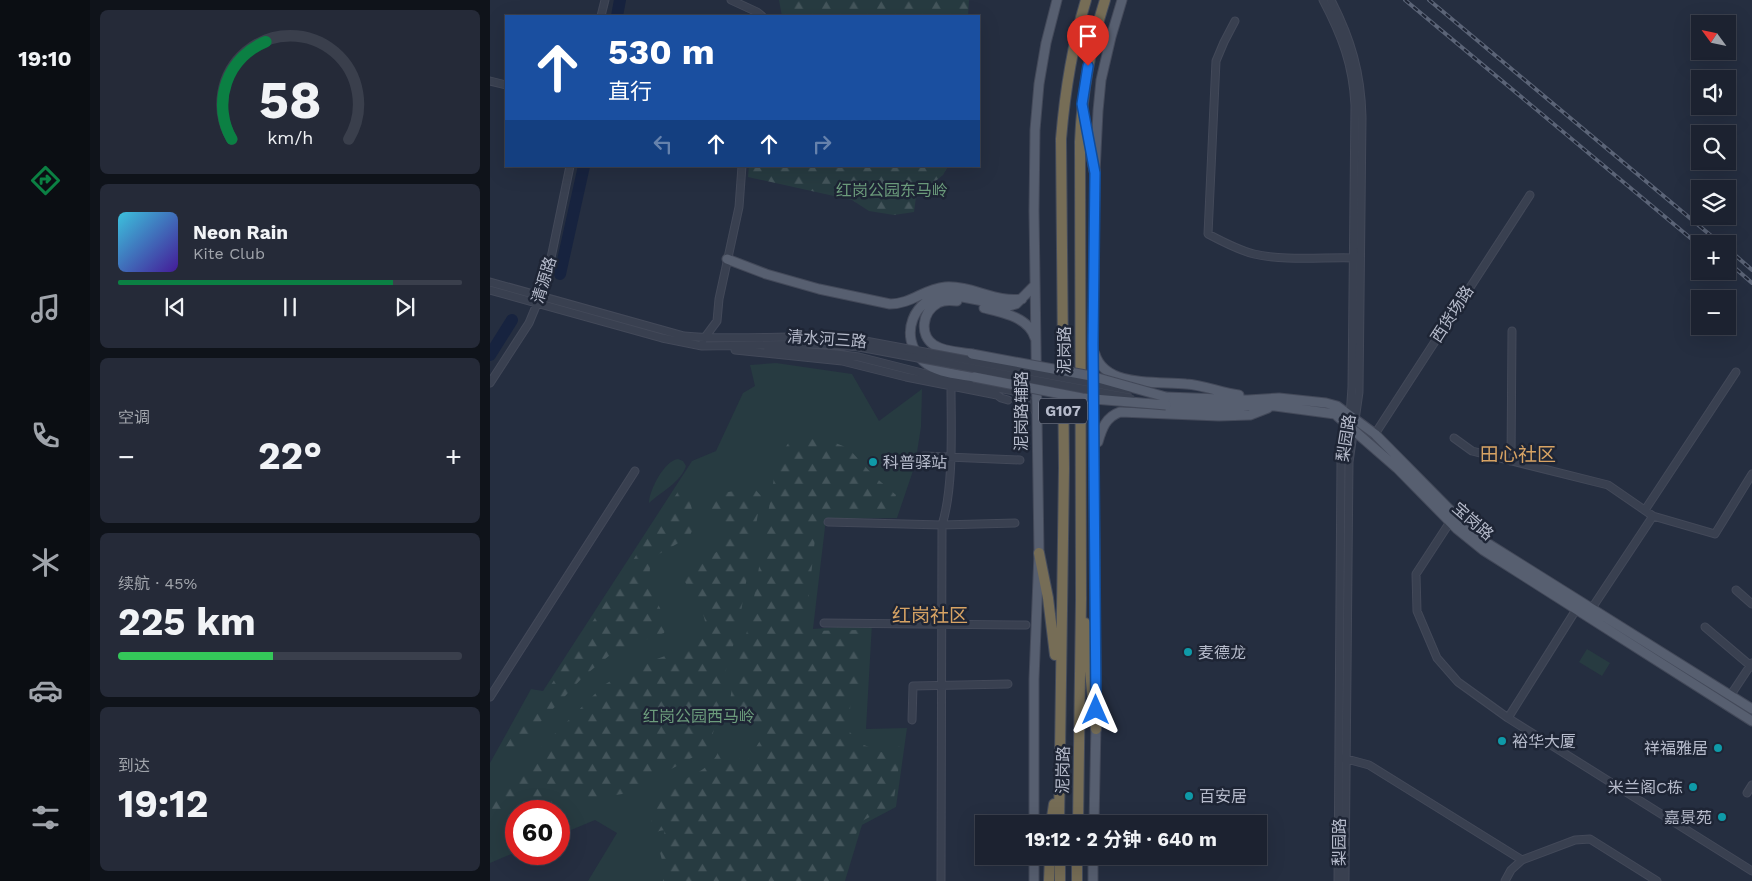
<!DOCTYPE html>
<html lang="zh">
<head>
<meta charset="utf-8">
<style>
	body { margin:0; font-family:"Work Sans","Noto Sans SC",sans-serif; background:#252a38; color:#f1f3f6; height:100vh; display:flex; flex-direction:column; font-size:19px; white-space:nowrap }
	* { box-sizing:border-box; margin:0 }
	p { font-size:16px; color:#a0a4ab }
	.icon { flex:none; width:28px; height:28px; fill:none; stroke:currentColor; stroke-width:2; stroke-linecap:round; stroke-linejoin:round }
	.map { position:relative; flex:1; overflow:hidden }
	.side { display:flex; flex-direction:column; gap:10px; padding:10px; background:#0f131a; width:400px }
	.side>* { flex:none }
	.hud { position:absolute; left:15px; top:15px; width:475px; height:152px; border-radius:0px; box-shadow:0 5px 20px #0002,0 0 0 1px #3a3f4c; background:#1a4fa0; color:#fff; overflow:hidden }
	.needle { width:32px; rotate:303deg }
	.fabs { position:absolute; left:1201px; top:15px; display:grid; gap:10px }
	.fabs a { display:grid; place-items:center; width:45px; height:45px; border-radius:0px; background:#1c2230; box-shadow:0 5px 20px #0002,0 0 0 1px #3a3f4c; font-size:25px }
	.speed { position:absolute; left:15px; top:800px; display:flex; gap:10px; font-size:25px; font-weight:700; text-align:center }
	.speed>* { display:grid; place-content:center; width:65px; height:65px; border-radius:50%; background:#1c2230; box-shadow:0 5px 20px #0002,0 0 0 1px #3a3f4c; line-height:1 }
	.speed .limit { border:8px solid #d22; background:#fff; color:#111 }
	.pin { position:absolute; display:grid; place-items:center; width:42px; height:42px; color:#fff; margin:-51px -21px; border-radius:50% 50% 50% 0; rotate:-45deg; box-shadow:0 0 5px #0007 }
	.pin .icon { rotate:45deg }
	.me { position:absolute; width:55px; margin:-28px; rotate:0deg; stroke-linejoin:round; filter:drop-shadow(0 0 4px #0008) }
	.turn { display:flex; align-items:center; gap:18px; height:105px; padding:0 20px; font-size:22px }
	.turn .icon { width:65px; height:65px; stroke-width:2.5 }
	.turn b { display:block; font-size:35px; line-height:42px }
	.lanes { display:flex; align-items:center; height:48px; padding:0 20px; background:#0003; justify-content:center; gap:25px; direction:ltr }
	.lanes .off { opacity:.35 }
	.big { font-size:38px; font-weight:700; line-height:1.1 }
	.side .card { flex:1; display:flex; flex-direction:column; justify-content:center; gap:8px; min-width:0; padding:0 18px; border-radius:8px; background:#252a38 }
	.side .dial { align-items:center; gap:0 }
	.dial svg { height:130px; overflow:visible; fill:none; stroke:#3a3f4c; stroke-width:7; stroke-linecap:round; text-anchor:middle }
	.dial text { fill:#f1f3f6; stroke:none }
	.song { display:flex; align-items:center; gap:15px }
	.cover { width:60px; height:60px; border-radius:8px; background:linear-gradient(135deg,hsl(190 70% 55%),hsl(260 70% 35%)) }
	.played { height:5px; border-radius:2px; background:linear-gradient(90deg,#0b8043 80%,#3a3f4c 80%) }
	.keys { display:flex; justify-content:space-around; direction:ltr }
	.heat { display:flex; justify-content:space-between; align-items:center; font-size:28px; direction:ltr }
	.charge { height:8px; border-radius:4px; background:linear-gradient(90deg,#34c759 45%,#3a3f4c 0) }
	.trip { position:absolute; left:485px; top:815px; width:292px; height:50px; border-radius:0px; background:#1c2230; box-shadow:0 5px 20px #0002,0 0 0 1px #3a3f4c; font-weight:700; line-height:50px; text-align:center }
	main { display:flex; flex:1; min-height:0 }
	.tabs { display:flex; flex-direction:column; width:90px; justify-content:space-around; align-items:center; background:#0b0e13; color:#a0a4ab }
	.tabs .icon { width:35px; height:35px }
	.tabs .selected { color:#0b8043 }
	.tabs b { font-size:22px; color:#f1f3f6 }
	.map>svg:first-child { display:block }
	.green { fill:#273b41 }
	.forest { fill:url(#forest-firs) }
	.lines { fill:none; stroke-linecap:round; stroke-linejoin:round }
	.river { stroke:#17233f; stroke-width:12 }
	.minor-casing { stroke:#434959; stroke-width:9 }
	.major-casing { stroke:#434959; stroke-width:11 }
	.highway-casing { stroke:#444b5b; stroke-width:12 }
	.minor { stroke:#394050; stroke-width:7 }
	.major { stroke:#575f70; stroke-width:9 }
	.highway { stroke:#766d56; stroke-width:10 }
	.rail-casing { stroke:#5b6477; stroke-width:4 }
	.rail { stroke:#1e2535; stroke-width:2; stroke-dasharray:5.5; stroke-linecap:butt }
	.minor-bridge-casing { stroke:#434959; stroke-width:9; stroke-linecap:butt }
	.major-bridge-casing { stroke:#434959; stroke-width:11; stroke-linecap:butt }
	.minor-bridge { stroke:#394050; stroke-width:7 }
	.major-bridge { stroke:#575f70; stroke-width:9 }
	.route-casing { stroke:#114b97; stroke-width:12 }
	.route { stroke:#1a73e8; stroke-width:9 }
	.culture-dot { fill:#0f9aa8; stroke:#1e2535; stroke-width:2 }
	.labels { text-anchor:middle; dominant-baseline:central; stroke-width:5; stroke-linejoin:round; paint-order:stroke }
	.shield { fill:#1e2535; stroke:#888e9e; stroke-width:1 }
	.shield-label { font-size:15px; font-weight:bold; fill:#b6bbcb }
	.park-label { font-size:16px; fill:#6c9c7c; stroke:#1e2535 }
	.street-label { font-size:16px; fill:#b6bbcb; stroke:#1e2535 }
	.poi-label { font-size:16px; fill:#b6bbcb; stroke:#1e2535; text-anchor:start }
	.quarter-label { font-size:19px; fill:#d7a364; stroke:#1e2535 }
</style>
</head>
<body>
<main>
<nav class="tabs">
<b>19:10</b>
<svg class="icon selected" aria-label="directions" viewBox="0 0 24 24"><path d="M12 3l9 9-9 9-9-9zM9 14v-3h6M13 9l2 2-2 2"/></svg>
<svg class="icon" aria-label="music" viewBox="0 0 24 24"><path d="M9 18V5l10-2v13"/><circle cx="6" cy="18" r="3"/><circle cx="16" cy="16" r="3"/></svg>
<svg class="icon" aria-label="phone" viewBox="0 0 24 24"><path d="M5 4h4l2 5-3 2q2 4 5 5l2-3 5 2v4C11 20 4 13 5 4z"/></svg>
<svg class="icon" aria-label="climate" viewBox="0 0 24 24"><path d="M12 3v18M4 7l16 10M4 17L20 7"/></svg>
<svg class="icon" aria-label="car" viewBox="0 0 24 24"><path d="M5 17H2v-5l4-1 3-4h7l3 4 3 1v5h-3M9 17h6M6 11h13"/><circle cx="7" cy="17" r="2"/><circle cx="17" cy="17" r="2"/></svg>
<svg class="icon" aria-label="filters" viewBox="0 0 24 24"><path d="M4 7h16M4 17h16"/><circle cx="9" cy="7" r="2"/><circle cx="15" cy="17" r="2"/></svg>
</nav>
<section class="side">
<div class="card dial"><svg viewBox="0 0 100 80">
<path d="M14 69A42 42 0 1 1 86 69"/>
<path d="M14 69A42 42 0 0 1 35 9" stroke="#0b8043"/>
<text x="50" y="56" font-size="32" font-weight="700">58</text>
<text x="50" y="72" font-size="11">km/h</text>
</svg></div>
<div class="card">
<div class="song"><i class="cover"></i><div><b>Neon Rain</b><p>Kite Club</p></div></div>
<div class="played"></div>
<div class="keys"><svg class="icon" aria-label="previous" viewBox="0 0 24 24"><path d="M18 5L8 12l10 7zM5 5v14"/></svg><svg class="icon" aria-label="pause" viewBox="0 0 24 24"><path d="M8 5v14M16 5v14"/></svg><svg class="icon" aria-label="next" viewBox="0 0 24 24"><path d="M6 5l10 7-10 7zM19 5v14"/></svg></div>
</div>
<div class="card"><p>空调</p>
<div class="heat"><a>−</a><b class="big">22°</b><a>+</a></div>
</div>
<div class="card"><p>续航 · 45%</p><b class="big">225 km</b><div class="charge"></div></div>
<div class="card"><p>到达</p><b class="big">19:12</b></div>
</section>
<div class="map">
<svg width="1262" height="881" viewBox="0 0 1262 881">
	<defs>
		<pattern id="forest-firs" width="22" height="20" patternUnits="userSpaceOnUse" patternTransform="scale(1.25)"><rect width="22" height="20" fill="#273b41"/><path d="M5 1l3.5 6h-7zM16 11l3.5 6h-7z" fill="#44555b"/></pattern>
	</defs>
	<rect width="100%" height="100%" fill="#252e40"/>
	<!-- green -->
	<path class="green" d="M286 363 362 374 389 421 432 389 431 427 425 465 407 518 336 519 323 629 382 624 376 729 417 728 406 807 372 825 355 881H98L127 833 105 820 69 835V811H26V852L0 863V763L41 689 53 691 202 461 226 451 253 393 265 386 260 365Z
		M188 459 193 461 196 466C191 482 171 492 159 503 159 490 175 460 188 459Z
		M1097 649 1120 663 1112 676 1089 662Z"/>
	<!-- forest -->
	<path class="forest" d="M289 0H479L478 16H292Z
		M259 166H458L453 175 426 197 424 212 404 215 379 211 362 200 258 177Z
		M333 438 358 448 384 476 406 495 400 511 340 510 327 520 315 631 372 630 369 688 361 690 359 731 369 743 394 753 412 745 403 805 370 822 351 881H173V865L170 852 175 830C166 831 159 834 154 842L152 838C156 832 162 825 162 818 161 810 157 806 163 800 181 778 222 777 230 747L256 763 273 736 238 715 243 680 260 621 287 460 299 442Z
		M193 484 199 495 205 525 199 537 169 554 160 567 159 585 177 623 174 633 125 651 94 676 9 766 13 751 42 703 53 697Z
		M263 487 271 496 248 629 233 680 226 722 220 744 207 755 163 779 152 789 132 794 81 802 42 811H26V815L0 821V789L14 784 114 685 142 668 175 656 193 646 204 648C207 644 213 639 214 635 221 617 202 593 193 579L194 571 210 564 233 547 236 524 223 517 217 502 224 495Z"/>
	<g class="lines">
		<!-- river -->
		<path class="river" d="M127 16 130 0
			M70 274 94 166
			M0 355 22 320"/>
		<defs>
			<path id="minor" d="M241 0 267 12 272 16
				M833 0C852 36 863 65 865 105L862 387 860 416 851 458 848 881
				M841 0C861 39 871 73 872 117L869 392 859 462 855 881
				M111 16 115 0
				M745 21 734 42 726 61 718 234C733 242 748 250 764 254 792 261 835 257 865 258
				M0 81 16 85
				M0 282 194 336C253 342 311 332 370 340
				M0 290 172 338 212 346 332 344 369 347
				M213 340 227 321 229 299 249 207 252 166
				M278 349 346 354 369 357 440 375 524 391 539 401 546 412
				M245 350 352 361 416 377 507 395 511 398 518 400
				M0 383 39 323 56 282 80 166
				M885 434 1040 195
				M964 438 982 451 1118 485 1163 516 1225 534 1262 474
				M434 456 530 460
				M1021 461 1022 331
				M1155 510 1246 372
				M338 522 452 525 525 523
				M960 522 926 574 927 611 947 658 968 682 1018 718 1262 871
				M1246 590 1262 604
				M1100 611 1163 516
				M334 623 536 625
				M1215 627 1262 667
				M1240 696 1262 663
				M0 697 145 471
				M1018 718 1089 605
				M422 720 423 686 518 684
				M853 758 879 765 1032 860 1085 840 1100 839 1167 881
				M1257 793 1262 785
				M451 881 452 525C464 486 461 428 461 386
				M1015 881 1021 870 1032 860"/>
			<path id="major" d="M237 259 276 274 329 289 400 304C421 304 434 289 455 287 481 285 506 303 532 299
				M467 301C460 300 453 300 448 303 432 312 429 335 444 345 454 352 471 352 482 354
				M494 308C511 312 539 317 545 338
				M605 354C615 388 668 381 696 384 714 385 731 393 749 395
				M484 377C467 374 446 373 433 361 407 336 424 297 457 294L519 306 526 304 545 285
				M676 397 758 400 789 398 836 403 847 406 885 434 966 516 997 543 1262 709
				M676 405 733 408 767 405 785 406 845 414 907 468 967 529 993 550 1262 721
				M608 442C612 428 616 417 630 412L729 416 760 415 778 408
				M606 691 603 344 605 173 608 111 611 80 621 37 632 0
				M544 824V679L549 553 544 211 545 130 549 84 556 43 567 0
				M604 824 606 724
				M544 856V881
				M603 881V856"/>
			<path id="highway" d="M595 122 605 173
				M549 553 558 598 565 655
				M595 623 606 729
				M561 824 564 804
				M569 824 574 468 571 139C575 91 582 46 596 0
				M588 824 591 599 590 142C592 93 600 47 615 0
				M570 856V881
				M559 881 560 856
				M587 881V856"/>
		</defs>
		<!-- minor casing -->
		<use href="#minor" class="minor-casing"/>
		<!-- major casing -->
		<use href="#major" class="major-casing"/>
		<!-- highway casing -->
		<use href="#highway" class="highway-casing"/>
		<!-- minor -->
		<use href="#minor" class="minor"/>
		<!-- major -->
		<use href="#major" class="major"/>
		<!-- highway -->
		<use href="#highway" class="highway"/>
		<defs>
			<path id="rail" d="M915 0 1210 246
				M939 0 1231 244
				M1238 249 1262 270
				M1238 262 1262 283"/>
		</defs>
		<!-- rail casing -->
		<use href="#rail" class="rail-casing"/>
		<!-- rail -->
		<use href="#rail" class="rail"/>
		<defs>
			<path id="minor-bridge" d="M370 340 639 390
				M369 347 641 398"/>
			<path id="major-bridge" d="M482 354 601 376 676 397
				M484 377 592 398 676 405"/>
		</defs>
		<!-- minor-bridge casing -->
		<use href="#minor-bridge" class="minor-bridge-casing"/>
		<!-- major-bridge casing -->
		<use href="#major-bridge" class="major-bridge-casing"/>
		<!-- minor-bridge -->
		<use href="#minor-bridge" class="minor-bridge"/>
		<!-- major-bridge -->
		<use href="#major-bridge" class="major-bridge"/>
	</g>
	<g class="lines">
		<defs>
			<path id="route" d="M598 66 592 104 605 173 603 344 606 710"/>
		</defs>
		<!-- route casing -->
		<use href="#route" class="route-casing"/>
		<!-- route -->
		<use href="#route" class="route"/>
	</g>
	<!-- markers -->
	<g class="culture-dot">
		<circle cx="383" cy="462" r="5"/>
		<circle cx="698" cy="652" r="5"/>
		<circle cx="1012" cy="741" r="5"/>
		<circle cx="1228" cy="748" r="5"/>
		<circle cx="1203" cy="787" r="5"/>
		<circle cx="699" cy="796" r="5"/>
		<circle cx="1232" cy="817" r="5"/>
	</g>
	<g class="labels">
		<!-- shield labels -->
		<rect class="shield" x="549" y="398.5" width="48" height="25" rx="4"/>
		<g class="shield-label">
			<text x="573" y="411">G107</text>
		</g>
		<!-- park labels -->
		<g class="park-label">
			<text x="402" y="190">红岗公园东马岭</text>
			<text x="209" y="716">红岗公园西马岭</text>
		</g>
		<!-- street labels -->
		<g class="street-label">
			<text transform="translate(54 280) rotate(-73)">清源路</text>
			<text transform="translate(962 314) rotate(-57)">西货场路</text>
			<text transform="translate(337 339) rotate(4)">清水河三路</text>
			<text transform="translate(574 350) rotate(-90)">泥岗路</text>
			<text transform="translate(531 411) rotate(-90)">泥岗路辅路</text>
			<text transform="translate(856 438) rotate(-81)">梨园路</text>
			<text transform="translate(983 521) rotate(41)">宝岗路</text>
			<text transform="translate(573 770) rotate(-89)">泥岗路</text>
			<text transform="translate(849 842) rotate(-90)">梨园路</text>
		</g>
		<!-- poi labels -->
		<g class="poi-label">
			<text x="393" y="462">科普驿站</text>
			<text x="708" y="652">麦德龙</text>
			<text x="1022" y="741">裕华大厦</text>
			<text x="1218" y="748" text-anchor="end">祥福雅居</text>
			<text x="1193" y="787" text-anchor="end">米兰阁C栋</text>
			<text x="709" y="796">百安居</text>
			<text x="1222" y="817" text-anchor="end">嘉景苑</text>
		</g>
		<!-- quarter labels -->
		<g class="quarter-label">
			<text x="1028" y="454">田心社区</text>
			<text x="440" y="615">红岗社区</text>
		</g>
	</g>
</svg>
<div class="fabs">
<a><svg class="needle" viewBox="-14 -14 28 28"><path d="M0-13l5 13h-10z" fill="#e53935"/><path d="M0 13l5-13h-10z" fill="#a0a4ab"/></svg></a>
<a><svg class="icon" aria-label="sound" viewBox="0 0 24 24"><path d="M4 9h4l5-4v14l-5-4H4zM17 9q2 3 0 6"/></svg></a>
<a><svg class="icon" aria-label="search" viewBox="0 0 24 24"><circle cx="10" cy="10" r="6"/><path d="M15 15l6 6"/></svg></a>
<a><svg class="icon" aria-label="layers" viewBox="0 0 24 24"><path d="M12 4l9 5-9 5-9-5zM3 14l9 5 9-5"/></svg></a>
<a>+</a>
<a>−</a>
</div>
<div class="speed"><div class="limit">60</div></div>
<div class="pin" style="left:598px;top:66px;background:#d93025"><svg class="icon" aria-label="arrive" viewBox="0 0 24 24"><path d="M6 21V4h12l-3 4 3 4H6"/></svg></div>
<svg class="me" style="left:606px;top:710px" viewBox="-20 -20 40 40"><path d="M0-17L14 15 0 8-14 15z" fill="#1a73e8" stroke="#fff" stroke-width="4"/></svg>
<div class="trip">19:12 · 2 分钟 · 640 m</div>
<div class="hud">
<div class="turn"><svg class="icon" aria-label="ahead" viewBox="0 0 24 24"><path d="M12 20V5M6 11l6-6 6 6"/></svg><div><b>530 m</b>直行</div></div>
<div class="lanes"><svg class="icon off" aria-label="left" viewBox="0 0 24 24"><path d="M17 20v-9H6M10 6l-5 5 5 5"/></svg><svg class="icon" aria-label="ahead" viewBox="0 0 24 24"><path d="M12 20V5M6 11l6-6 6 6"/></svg><svg class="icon" aria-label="ahead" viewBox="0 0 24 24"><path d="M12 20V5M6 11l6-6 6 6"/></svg><svg class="icon off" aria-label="right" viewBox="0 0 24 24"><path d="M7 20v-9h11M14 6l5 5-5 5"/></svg></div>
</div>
</div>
</main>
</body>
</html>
